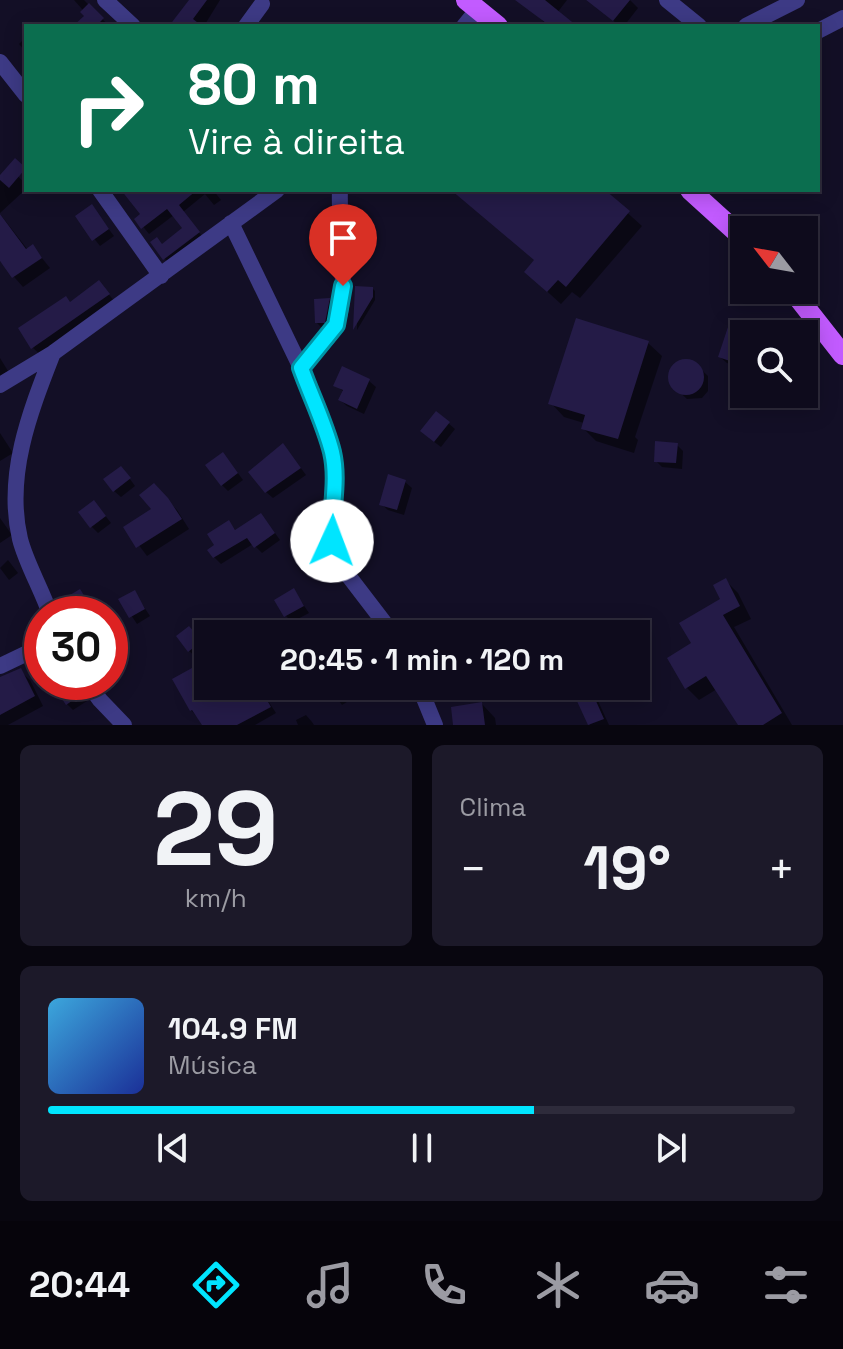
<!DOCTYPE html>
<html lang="pt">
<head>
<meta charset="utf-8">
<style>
	body { margin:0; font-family:"Space Grotesk",sans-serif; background:#1c1929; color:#f1f3f6; height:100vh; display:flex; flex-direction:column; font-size:30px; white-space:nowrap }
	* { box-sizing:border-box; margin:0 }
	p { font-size:26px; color:#9b9ba3 }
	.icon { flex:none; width:44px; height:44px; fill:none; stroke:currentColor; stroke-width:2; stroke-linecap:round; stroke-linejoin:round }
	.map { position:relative; height:725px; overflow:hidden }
	.drawer { display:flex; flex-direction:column; gap:20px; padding:20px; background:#08060f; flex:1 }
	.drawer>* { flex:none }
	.banner { position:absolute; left:24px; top:24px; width:796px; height:168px; border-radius:0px; box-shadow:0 4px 20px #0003,0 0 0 2px #2e2b3b; background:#0b6e4f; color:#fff; overflow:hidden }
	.needle { width:52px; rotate:301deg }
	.controls { position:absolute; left:730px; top:216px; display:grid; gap:16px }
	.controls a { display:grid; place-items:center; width:88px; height:88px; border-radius:0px; background:#0e0b1c; box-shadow:0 4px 20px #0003,0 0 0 2px #2e2b3b; font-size:40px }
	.speed { position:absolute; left:24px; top:596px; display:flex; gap:16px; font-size:40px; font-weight:700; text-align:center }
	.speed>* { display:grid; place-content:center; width:104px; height:104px; border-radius:50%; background:#0e0b1c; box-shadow:0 4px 20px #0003,0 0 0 2px #2e2b3b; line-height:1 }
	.speed .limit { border:12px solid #d22; background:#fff; color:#111 }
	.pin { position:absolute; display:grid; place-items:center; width:68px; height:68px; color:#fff; margin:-82px -34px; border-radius:50% 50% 50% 0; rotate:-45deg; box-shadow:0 0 8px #0007 }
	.pin .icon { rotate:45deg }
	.me { position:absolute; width:88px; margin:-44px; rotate:2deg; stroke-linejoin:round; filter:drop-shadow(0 0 6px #0008) }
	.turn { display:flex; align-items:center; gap:28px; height:168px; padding:0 32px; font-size:36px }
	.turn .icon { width:104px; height:104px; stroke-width:2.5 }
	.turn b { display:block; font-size:56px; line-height:68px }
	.big { font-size:60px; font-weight:700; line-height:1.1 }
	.drawer .card { flex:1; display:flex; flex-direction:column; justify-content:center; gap:12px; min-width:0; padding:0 28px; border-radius:12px; background:#1c1929 }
	.drawer .dial { align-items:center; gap:0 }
	.dial b { font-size:104px; line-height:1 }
	.song { display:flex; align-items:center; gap:24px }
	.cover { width:96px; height:96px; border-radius:12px; background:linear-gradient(135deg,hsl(200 70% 55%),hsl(230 70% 35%)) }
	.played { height:8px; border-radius:4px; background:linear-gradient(90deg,#00e5ff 65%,#2e2b3b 65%) }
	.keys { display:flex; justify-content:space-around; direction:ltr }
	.heat { display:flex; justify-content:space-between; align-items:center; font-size:44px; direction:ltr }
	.drawer .tiles { flex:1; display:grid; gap:20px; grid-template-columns:1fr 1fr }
	.card:last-child { grid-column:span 2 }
	.trip { position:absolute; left:194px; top:620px; width:456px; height:80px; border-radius:0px; background:#0e0b1c; box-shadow:0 4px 20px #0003,0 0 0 2px #2e2b3b; font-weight:700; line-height:80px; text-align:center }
	.tabs { display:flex; height:128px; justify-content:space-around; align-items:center; background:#06040b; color:#9b9ba3 }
	.tabs .icon { width:56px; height:56px }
	.tabs .current { color:#00e5ff }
	.tabs b { font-size:36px; color:#f1f3f6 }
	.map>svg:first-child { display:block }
	.shadow { fill:#0007 }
	.building { fill:#241b47 }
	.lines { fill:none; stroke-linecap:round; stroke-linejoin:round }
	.minor { stroke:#3d3a85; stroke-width:16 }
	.major { stroke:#c25bff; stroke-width:20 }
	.route-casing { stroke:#0095a6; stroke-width:20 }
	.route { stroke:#00e5ff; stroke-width:14 }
</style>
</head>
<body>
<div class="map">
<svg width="843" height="725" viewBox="0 0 843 725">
	<rect width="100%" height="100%" fill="#130f26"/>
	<!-- shadow -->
	<path class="shadow" d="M74 0H84L109 26H97Z
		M192 0H220L204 26H172Z
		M521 0H567L557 13 574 26H548Z
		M586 0H630L638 8 624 26H620Z
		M26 37V52L19 44Z
		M9 168 26 184V189L0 213V178Z
		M124 190H213L221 200 214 205 205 194 183 212 205 240 170 264 164 258 163 246 185 228 174 215 149 234 137 219 143 214Z
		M464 190H602L642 226 580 298 572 292 561 304 540 285 536 261Z
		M92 207 114 236 100 246 77 217Z
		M0 214 28 250 33 247 50 268 23 287 0 261Z
		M99 283 117 304 42 356 33 348 71 304Z
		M357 288H372L375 291V300L357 330Z
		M329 300 335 307 331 328 323 329 316 322Z
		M577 321 648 343 662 356 635 437 638 440 634 453 596 441 583 428 584 423 564 417 551 403Z
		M731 324 756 334H744V369L727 363 720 357Z
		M0 358 8 371 0 376Z
		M686 360 692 361 708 376V391L702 398 687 399 672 385 670 374 676 364Z
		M369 381 376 387 364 414 347 406 340 400 344 392 336 385Z
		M448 423 455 429 441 447 429 438Z
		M0 433 13 453 0 461Z
		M677 445 683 451 682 469 662 467 656 461Z
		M289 452 306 475 273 498 266 492Z
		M229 461 243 480 228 491 222 485Z
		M127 475 135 486 121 497 114 491Z
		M405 482 412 488 404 515 388 510 381 504Z
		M154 486 177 510 189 529 147 556 126 528 154 510Z
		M100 509 111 523 98 533 91 526Z
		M0 518 12 535 0 543Z
		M229 522 237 532 267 522 280 540 262 553 253 544 221 564 214 557 217 546Z
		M8 560 18 573 9 580 0 568Z
		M726 581 738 593 751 619 734 627 792 725H740L717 689 699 700 687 688 693 644 723 599Z
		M80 591 86 597 96 614H70Z
		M294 591 309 613 292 622 286 616Z
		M134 592 150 616 137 624 121 600Z
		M195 635 206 649 196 657 189 651Z
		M192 670 203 685 208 682V686L259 687 276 713 255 725H204L191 710Z
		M20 671 30 680 43 706 8 725H0V678Z
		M62 682H75L87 701 73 710 67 704Z
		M297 686H319L322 693 307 700Z
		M347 686 355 697 342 705 334 694Z
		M592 695 598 701 609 725H590L579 700Z
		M482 704 495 718 496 725H455Z
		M306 715 312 722 314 725H298L296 720Z"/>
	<!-- building -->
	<path class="building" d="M189 0H207L193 19 202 26H169Z
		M515 0H545L577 26H550Z
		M586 0H630L613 21Z
		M89 3 104 18 96 26H73L84 16 80 12Z
		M15 158 26 168 9 188 0 180V175Z
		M121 190H197L179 205 200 232 163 260 150 242 157 237 162 244 182 228 167 209 141 229 134 219 140 214Z
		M451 190H605L630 211 566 287 558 280 547 292 524 272 534 260Z
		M92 204 109 229 92 241 75 216Z
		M0 214 26 249 33 244 42 258 12 278 0 261Z
		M99 280 110 294 31 349 18 328 66 296 70 302Z
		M355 286 373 287V297L353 330Z
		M330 298 325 323H315L314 299Z
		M576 318 649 341 618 439 581 429 585 415 548 404Z
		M730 321 744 326 742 365 718 357Z
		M668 377a18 18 0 1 1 36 0a18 18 0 1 1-36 0Z
		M342 366 370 379 357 409 338 400 343 390 333 386Z
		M436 411 450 422 434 442 420 431Z
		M655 441 678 443 676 463 654 462Z
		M283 443 301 468 265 493 248 472Z
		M223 452 238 473 221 486 205 465Z
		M121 466 131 478 113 492 103 479Z
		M388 474 406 480 397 510 379 505Z
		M154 483 168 498 182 519 136 548 123 527 151 509 139 495Z
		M94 500 106 516 90 528 78 512Z
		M261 513 275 533 254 548 247 538 213 558 207 550 214 545 207 534 229 520 235 530Z
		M726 578 740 606 723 615 782 713 763 725H738L706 676 685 689 667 658 691 643 679 623 720 599 713 585Z
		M294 588 304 606 284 617 274 600Z
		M80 589 92 608 83 614H68L60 601Z
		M135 590 145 609 129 618 118 599Z
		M189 626 202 641 188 652 176 636Z
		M21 668 35 696 0 715V677Z
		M192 668 203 686H259L271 707 237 725H202L192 710 190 711 172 679Z
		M51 682H76L82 694 66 705Z
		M592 692 604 719 588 725 576 699Z
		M482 702 485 725H453L451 707Z"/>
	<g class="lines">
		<!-- minor -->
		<path class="minor" d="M105 0 133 26
			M667 0 699 26
			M246 26 262 4
			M464 26 478 9
			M746 26 797 0
			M818 31 843 18
			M0 62 26 95
			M100 190 161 276
			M231 223 301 368 332 453 335 489 330 521 332 541 344 570 393 634
			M301 368C311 355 329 340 336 325 350 296 338 226 340 190
			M0 385 53 353 277 190
			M50 614C42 590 26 563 20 539 5 475 30 412 53 353
			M0 666 42 646
			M87 682 100 700 124 725
			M419 686 435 725"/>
		<!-- major -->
		<path class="major" d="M466 0 498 26
			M690 190 744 239
			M792 290 843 355"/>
	</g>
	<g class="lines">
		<defs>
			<path id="route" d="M332 541C330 512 339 482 332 452 325 424 311 396 301 368L336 325 343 286"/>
		</defs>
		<!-- route casing -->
		<use href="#route" class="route-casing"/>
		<!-- route -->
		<use href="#route" class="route"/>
	</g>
</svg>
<div class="controls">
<a><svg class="needle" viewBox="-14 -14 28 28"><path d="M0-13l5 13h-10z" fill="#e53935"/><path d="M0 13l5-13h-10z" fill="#9b9ba3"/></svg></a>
<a><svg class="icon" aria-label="search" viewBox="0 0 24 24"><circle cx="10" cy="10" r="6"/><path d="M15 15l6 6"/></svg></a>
</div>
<div class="speed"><div class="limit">30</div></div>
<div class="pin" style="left:343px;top:286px;background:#d93025"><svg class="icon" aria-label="arrive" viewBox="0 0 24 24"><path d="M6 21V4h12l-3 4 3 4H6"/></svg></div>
<svg class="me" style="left:332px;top:541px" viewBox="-20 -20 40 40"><circle r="19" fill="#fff"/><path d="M0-13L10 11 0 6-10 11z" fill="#00e5ff"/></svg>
<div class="trip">20:45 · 1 min · 120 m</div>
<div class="banner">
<div class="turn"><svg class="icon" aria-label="right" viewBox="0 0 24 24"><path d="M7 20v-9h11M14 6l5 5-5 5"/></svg><div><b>80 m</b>Vire à direita</div></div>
</div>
</div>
<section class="drawer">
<div class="tiles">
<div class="card dial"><b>29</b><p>km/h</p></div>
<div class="card"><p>Clima</p>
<div class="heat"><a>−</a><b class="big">19°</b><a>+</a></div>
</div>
<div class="card">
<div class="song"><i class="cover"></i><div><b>104.9 FM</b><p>Música</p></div></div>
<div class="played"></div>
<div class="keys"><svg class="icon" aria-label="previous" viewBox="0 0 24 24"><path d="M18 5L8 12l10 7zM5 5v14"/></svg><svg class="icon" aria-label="pause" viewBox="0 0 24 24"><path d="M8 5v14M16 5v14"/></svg><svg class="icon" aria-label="next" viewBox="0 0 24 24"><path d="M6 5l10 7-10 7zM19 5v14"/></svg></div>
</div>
</div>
</section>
<nav class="tabs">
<b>20:44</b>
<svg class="icon current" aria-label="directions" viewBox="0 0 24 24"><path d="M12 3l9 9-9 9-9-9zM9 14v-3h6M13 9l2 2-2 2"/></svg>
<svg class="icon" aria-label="music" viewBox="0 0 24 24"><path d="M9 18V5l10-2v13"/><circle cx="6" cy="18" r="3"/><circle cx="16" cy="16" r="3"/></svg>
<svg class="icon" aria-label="phone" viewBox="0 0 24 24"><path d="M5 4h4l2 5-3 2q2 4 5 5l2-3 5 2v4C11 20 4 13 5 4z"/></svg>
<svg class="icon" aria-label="climate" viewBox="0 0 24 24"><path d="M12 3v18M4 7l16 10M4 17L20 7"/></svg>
<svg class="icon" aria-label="car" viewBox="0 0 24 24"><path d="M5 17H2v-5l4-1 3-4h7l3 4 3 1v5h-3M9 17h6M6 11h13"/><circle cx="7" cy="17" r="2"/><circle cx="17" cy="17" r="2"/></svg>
<svg class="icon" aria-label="filters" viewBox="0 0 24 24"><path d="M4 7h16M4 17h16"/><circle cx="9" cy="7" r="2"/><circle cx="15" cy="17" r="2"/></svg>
</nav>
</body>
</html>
